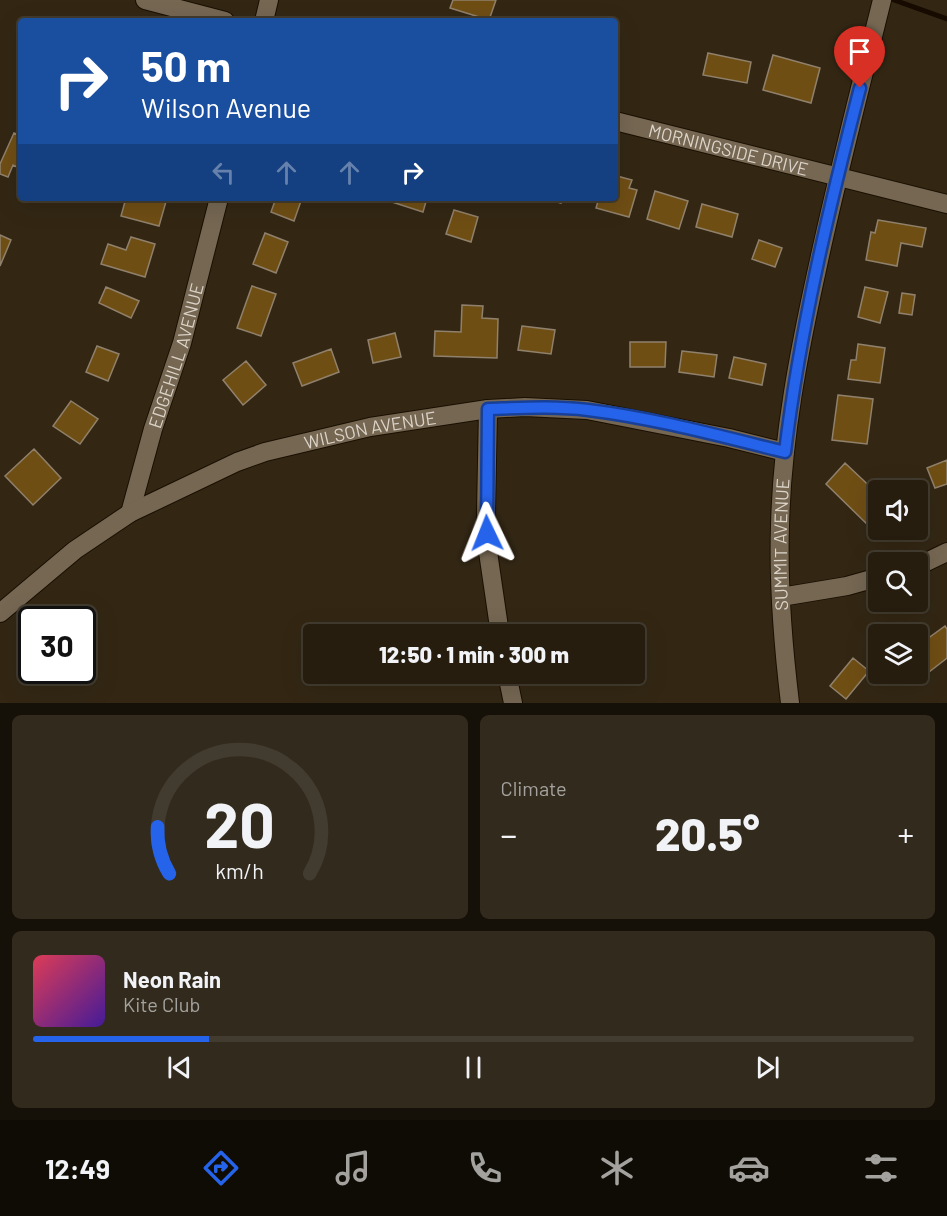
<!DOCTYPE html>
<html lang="en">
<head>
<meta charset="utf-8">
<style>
	body { margin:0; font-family:Barlow,sans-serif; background:#322a1d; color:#f1f3f6; height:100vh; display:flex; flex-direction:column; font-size:22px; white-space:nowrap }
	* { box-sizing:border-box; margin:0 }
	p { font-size:20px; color:#a4a29e }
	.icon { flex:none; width:33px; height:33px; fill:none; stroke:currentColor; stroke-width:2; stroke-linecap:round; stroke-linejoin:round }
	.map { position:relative; height:703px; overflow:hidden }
	.side { display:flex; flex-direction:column; gap:12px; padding:12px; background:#151008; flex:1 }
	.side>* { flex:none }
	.banner { position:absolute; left:18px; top:18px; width:600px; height:183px; border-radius:6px; box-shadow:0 6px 24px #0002,0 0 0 2px #423b2f; background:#1a4fa0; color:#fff; overflow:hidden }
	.tools { position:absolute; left:868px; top:480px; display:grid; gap:12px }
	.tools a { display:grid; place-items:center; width:60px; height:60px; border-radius:6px; background:#261d0f; box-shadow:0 6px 24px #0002,0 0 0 2px #423b2f; font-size:30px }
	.speed { position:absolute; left:18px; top:606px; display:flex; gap:12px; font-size:30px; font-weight:700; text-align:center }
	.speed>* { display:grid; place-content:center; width:78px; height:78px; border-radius:50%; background:#261d0f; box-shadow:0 6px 24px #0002,0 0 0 2px #423b2f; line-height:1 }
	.speed .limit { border:3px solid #111; border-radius:9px; background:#fff; color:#111 }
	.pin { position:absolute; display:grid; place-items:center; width:51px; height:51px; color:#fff; margin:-62px -26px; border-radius:50% 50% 50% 0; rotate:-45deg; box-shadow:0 0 6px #0007 }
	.pin .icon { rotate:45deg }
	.me { position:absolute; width:66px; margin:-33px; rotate:358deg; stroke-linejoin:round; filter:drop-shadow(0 0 4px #0008) }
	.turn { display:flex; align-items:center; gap:21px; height:126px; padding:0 24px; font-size:27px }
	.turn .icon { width:78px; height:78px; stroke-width:2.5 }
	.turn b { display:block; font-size:42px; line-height:51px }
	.lanes { display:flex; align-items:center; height:57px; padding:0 24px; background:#0003; justify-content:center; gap:30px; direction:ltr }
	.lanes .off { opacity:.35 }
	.big { font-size:45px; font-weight:800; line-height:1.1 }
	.side .widget { flex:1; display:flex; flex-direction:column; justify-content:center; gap:9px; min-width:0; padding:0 21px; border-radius:9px; background:#322a1d }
	.side .dial { align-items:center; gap:0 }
	.dial svg { height:156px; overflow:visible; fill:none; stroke:#423b2f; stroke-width:7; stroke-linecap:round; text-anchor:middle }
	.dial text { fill:#f1f3f6; stroke:none }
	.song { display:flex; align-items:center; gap:18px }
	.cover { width:72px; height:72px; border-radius:9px; background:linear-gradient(135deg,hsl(350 70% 55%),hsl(260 70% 35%)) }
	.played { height:6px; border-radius:3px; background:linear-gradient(90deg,#2563eb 20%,#423b2f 20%) }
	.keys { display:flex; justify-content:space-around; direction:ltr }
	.heat { display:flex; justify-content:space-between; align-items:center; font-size:33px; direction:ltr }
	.side .tiles { flex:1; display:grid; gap:12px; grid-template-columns:1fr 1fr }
	.widget:last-child { grid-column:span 2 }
	.trip { position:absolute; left:303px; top:624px; width:342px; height:60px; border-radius:6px; background:#261d0f; box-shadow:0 6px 24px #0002,0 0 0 2px #423b2f; font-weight:800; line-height:60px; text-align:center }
	.dock { display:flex; height:96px; justify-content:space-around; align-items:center; background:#0f0c06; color:#a4a29e }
	.dock .icon { width:42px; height:42px }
	.dock .active { color:#2563eb }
	.dock b { font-size:27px; color:#f1f3f6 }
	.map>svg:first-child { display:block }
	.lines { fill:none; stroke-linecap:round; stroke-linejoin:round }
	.stream { stroke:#170a00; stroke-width:5 }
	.building { fill:#6f4e14; stroke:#90816c; stroke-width:1.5 }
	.minor-casing { stroke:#1a0f01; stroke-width:20 }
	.minor { stroke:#756752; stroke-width:18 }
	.route-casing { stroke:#184099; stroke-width:15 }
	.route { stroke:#2563eb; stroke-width:10 }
	.labels { text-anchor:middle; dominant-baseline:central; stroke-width:6; stroke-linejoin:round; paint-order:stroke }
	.street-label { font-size:18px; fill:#dcd4c9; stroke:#291d0b }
</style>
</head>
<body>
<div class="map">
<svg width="947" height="703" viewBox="0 0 947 703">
	<rect width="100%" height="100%" fill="#332714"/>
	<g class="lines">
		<!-- stream -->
		<path class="stream" d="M894 0 947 19"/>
	</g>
	<!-- building -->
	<path class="building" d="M453 0H496L489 20 450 8Z
		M708 53 751 62 747 83 703 75Z
		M773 55 820 68 811 103 763 90Z
		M14 133 21 136V169L13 165 8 177 0 174V164Z
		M617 176 632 180 629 188 637 190 629 217 596 208 599 198H615Z
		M655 191 688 201 679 229 647 219Z
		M126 198H167L159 226 121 216Z
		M276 198H302L294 221 271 212Z
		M394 198H427L423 212 392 202Z
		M543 198H563L561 203Z
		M702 204 738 214 732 237 696 227Z
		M454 210 478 217 471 242 446 234Z
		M878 220 926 228 922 247 901 243 897 266 866 260 871 232 875 233Z
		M265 233 288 242 276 273 253 264Z
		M0 235 11 240 0 266Z
		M131 237 155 244 145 277 101 264 108 244 126 250Z
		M759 240 782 248 775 267 752 259Z
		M252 286 276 294 261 336 237 328Z
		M106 287 139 301 131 318 99 303Z
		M865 287 888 292 880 323 858 317Z
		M902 293 915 295 912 315 899 313Z
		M462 305 483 306 482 318 498 319 497 358 434 356 435 331 461 332Z
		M522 326 555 330 551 354 518 350Z
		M395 333 401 357 373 363 368 340Z
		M630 342H666L665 367H630Z
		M858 344 885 348 880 383 848 379 851 360H856Z
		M97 346 119 354 108 381 86 372Z
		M331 349 339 372 302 386 293 363Z
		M682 351 717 355 714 377 679 372Z
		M734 357 766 364 762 385 729 378Z
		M246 361 266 385 243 405 223 380Z
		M838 395 873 399 867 444 832 440Z
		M71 401 98 419 80 444 53 426Z
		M34 449 61 478 33 505 5 476Z
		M947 460V484L935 488 927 468Z
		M845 463 879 495V524L873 530 826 484Z
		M945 626 947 629V658L929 672 918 658V652L926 646 923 642Z
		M853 658 869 671 846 699 830 686Z"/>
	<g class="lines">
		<defs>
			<g id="minor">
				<path d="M145 0 225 21"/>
				<path d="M264 21 269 0"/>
				<path id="s1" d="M615 121 947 204"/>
				<path d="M488 409 486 513 488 552 500 634"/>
				<path id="s2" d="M130 513 153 429 182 343 219 198"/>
				<path d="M918 566 947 552"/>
				<path d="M781 597 847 586 879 577"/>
				<path id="s3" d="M0 613 75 550 130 513 237 462 265 452 370 427 488 409 525 407 587 410 729 438 785 452"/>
				<path d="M507 674 513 703"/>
				<path id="s4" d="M790 703C783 645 778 585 780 526 782 438 799 351 818 265 837 177 860 89 882 0"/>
			</g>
		</defs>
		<!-- minor casing -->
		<use href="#minor" class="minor-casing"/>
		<!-- minor -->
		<use href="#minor" class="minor"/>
	</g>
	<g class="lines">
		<defs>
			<path id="route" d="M487 533 488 409C521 408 555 406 588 410 654 418 720 436 785 452 800 329 829 208 860 88"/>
		</defs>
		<!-- route casing -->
		<use href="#route" class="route-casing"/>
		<!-- route -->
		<use href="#route" class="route"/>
	</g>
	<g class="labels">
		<!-- street labels -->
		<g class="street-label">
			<text stroke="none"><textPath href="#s1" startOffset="117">MORNINGSIDE DRIVE</textPath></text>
			<text stroke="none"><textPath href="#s2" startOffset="164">EDGEHILL AVENUE</textPath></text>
			<text stroke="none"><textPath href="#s3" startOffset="420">WILSON AVENUE</textPath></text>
			<text stroke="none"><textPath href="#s4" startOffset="159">SUMMIT AVENUE</textPath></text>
		</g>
	</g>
</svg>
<div class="tools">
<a><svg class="icon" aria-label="sound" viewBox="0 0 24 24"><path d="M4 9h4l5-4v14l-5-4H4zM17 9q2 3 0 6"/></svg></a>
<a><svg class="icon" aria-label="search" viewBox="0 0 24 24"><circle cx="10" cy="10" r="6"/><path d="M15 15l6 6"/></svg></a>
<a><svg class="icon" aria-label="layers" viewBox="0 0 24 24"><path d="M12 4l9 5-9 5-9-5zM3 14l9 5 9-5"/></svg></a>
</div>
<div class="speed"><div class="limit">30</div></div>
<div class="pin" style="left:860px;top:88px;background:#d93025"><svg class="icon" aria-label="arrive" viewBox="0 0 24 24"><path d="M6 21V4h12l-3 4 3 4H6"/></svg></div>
<svg class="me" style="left:487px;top:533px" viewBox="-20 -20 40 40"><path d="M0-17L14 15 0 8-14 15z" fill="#2563eb" stroke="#fff" stroke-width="4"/></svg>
<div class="trip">12:50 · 1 min · 300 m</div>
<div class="banner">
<div class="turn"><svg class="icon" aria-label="right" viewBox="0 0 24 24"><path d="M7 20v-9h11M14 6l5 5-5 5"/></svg><div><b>50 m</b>Wilson Avenue</div></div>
<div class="lanes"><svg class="icon off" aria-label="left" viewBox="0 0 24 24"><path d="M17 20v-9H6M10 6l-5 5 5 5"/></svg><svg class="icon off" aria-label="ahead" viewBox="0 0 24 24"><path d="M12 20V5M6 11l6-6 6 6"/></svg><svg class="icon off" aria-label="ahead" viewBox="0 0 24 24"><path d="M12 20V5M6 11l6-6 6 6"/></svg><svg class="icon" aria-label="right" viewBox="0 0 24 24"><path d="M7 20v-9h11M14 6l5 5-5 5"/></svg></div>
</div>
</div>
<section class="side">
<div class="tiles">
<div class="widget dial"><svg viewBox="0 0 100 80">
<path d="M14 69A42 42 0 1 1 86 69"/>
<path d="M14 69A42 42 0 0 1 8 45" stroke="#2563eb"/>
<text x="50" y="56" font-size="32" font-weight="700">20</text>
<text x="50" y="72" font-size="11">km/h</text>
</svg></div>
<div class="widget"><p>Climate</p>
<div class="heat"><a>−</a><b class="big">20.5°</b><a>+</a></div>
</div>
<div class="widget">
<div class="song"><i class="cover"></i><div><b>Neon Rain</b><p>Kite Club</p></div></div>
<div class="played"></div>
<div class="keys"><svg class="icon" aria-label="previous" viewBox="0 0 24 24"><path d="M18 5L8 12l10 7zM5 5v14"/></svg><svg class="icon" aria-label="pause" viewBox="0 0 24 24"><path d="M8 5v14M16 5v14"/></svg><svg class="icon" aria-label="next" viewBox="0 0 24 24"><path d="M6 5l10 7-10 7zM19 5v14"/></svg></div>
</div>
</div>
</section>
<nav class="dock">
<b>12:49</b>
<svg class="icon active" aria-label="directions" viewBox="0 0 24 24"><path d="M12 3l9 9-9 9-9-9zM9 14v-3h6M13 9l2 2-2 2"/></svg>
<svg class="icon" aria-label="music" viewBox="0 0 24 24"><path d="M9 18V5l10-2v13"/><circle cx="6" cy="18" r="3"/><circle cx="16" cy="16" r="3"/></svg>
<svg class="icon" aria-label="phone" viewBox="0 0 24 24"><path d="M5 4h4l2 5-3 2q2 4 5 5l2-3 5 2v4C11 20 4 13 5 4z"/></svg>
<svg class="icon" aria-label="climate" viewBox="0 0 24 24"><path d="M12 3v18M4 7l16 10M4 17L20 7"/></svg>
<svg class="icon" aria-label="car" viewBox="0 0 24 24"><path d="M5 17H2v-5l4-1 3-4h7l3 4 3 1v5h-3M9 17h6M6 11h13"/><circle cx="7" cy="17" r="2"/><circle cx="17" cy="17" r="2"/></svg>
<svg class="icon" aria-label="filters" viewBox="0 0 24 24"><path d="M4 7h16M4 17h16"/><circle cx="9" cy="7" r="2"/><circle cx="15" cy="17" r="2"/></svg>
</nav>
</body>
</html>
